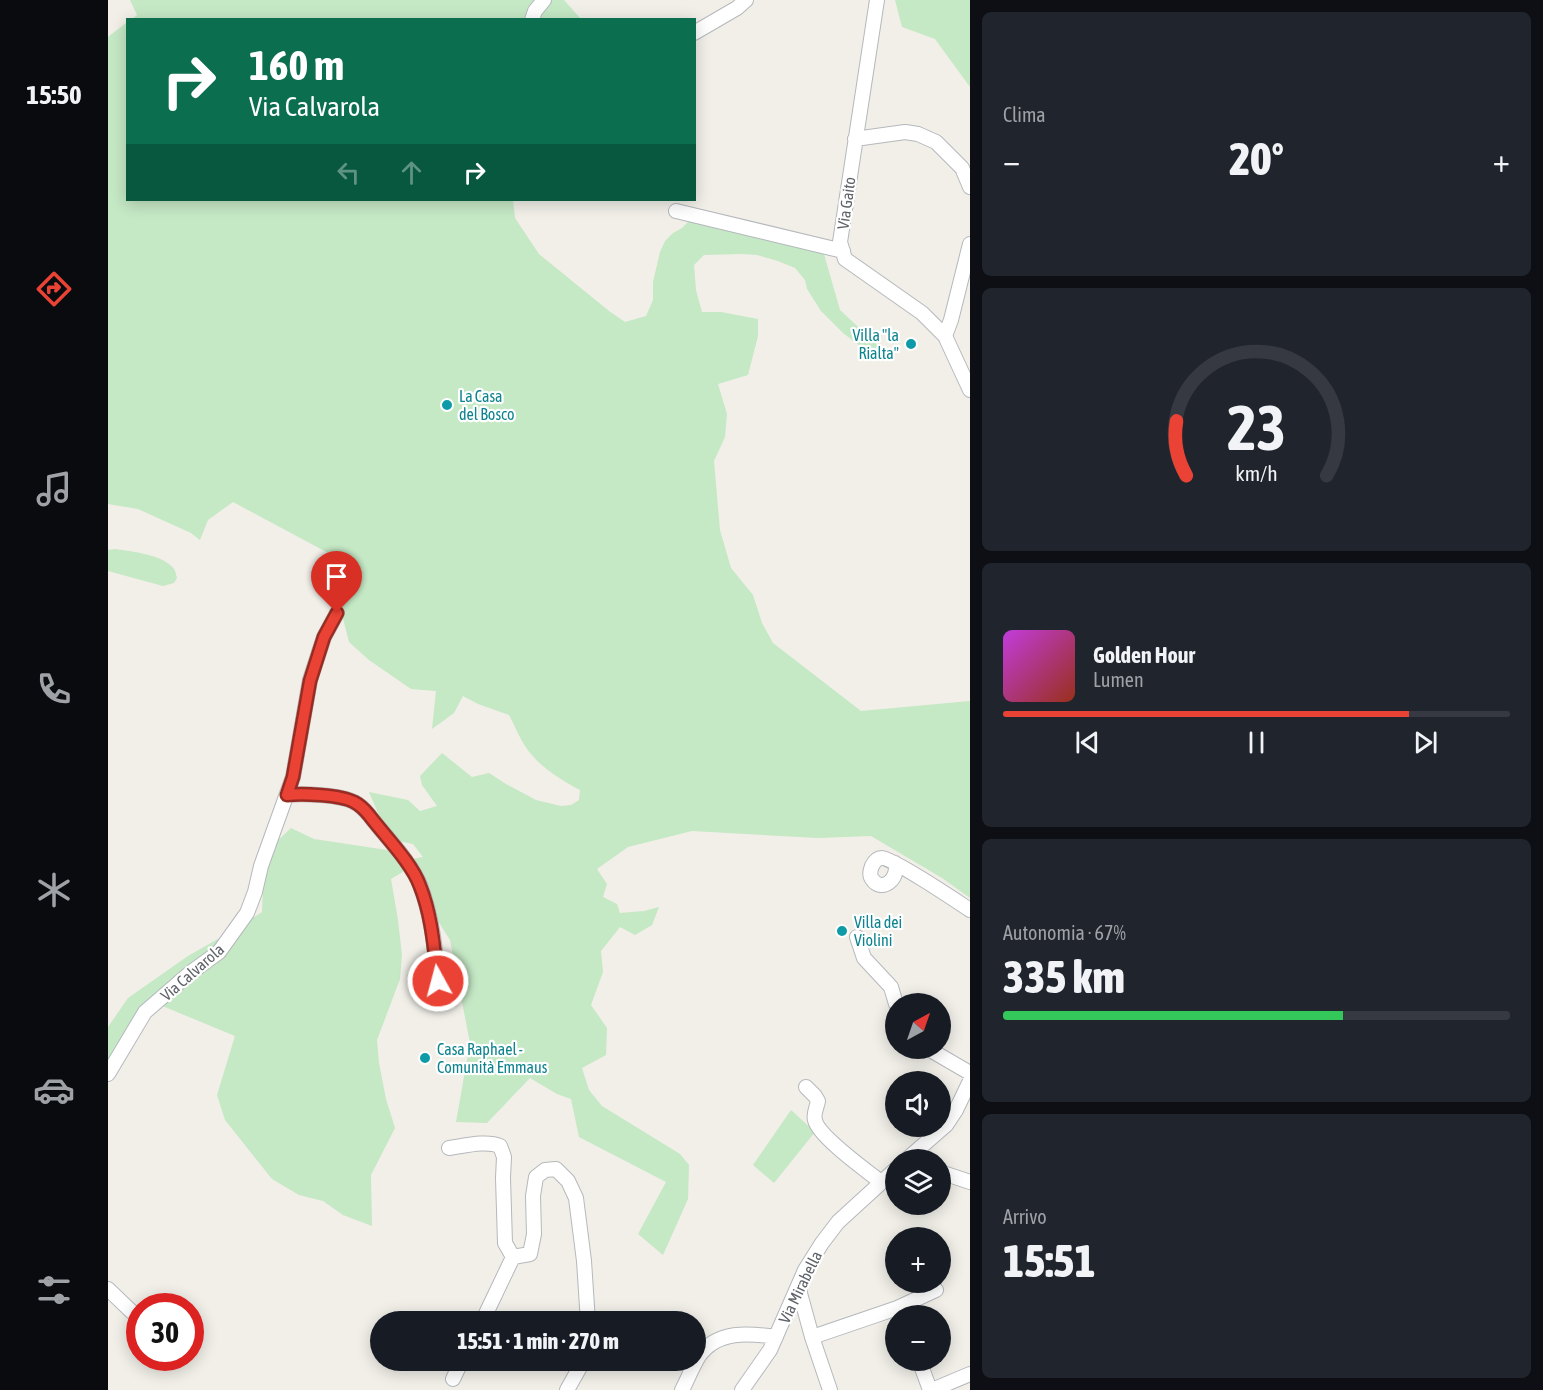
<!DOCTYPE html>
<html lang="it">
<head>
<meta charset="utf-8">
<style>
	body { margin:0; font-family:"Asap Condensed",sans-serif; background:#20242c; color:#f1f3f6; height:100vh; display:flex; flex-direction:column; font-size:22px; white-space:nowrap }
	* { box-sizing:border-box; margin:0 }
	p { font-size:20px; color:#9ea1a6 }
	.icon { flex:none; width:33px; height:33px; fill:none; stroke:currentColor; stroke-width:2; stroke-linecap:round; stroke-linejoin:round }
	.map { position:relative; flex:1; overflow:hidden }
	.side { display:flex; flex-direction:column; gap:12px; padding:12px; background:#0d0f14; width:573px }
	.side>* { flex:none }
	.hud { position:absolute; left:18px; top:18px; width:570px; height:183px; border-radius:0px; box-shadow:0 3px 15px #0003; background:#0b6e4f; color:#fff; overflow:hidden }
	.needle { width:39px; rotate:40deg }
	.buttons { position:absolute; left:777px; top:993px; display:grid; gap:12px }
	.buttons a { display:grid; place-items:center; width:66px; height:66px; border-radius:50%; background:#171b24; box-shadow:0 3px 15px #0003; font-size:30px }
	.speed { position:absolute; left:18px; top:1293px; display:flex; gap:12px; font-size:30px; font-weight:700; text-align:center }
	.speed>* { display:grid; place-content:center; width:78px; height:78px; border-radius:50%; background:#171b24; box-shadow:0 3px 15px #0003; line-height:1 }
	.speed .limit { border:9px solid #d22; background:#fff; color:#111 }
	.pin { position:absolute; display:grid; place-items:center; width:51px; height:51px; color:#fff; margin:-62px -26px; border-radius:50% 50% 50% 0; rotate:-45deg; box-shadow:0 0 6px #0007 }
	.pin .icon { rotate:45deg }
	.me { position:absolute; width:66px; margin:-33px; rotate:353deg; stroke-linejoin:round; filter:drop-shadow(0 0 4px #0008) }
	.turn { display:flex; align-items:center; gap:21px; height:126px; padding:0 24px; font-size:27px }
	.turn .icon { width:78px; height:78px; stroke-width:2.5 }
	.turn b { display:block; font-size:42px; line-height:51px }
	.lanes { display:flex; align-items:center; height:57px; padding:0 24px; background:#0003; justify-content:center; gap:30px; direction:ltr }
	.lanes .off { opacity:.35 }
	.big { font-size:45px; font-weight:800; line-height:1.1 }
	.side .card { flex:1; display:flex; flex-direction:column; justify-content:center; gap:9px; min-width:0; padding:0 21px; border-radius:9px; background:#20242c }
	.side .dial { align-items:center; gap:0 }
	.dial svg { height:156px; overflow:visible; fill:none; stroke:#363941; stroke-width:7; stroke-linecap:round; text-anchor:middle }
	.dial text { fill:#f1f3f6; stroke:none }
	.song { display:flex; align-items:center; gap:18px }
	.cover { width:72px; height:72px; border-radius:9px; background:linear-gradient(135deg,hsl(290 70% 55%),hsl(10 70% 35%)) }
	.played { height:6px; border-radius:3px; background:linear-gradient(90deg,#ea4335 80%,#363941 80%) }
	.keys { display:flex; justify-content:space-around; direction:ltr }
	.heat { display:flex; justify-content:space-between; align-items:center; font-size:33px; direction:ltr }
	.charge { height:9px; border-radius:4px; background:linear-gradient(90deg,#34c759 67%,#363941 0) }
	.trip { position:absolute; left:262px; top:1311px; width:336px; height:60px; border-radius:30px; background:#171b24; box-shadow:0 3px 15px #0003; font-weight:800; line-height:60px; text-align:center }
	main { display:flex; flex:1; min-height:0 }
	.tabs { display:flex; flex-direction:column; width:108px; justify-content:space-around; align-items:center; background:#090b0e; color:#9ea1a6 }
	.tabs .icon { width:42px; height:42px }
	.tabs .on { color:#ea4335 }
	.tabs b { font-size:27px; color:#f1f3f6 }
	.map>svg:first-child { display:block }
	.green { fill:#c5e8c5 }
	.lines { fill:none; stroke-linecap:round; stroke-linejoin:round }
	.minor-casing { stroke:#b5b8bc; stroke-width:16 }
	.minor { stroke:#fff; stroke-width:14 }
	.route-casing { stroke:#982c22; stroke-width:15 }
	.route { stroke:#ea4335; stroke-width:10 }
	.culture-dot { fill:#0f9aa8; stroke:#fff; stroke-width:2 }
	.labels { text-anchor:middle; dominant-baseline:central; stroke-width:4.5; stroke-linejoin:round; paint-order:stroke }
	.street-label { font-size:16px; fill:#5f6368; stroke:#fff }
	.culture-label { font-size:16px; fill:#0d838f; stroke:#fff; text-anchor:start }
</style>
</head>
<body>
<main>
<nav class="tabs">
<b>15:50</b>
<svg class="icon on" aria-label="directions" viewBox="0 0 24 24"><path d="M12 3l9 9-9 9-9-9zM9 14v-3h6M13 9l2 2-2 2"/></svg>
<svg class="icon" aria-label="music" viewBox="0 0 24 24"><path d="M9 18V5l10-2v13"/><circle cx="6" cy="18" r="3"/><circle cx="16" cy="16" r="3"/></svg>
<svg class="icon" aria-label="phone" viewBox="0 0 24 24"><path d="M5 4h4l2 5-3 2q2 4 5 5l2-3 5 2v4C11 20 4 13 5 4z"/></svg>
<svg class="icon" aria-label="climate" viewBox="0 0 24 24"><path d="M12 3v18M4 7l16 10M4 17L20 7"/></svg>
<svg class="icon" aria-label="car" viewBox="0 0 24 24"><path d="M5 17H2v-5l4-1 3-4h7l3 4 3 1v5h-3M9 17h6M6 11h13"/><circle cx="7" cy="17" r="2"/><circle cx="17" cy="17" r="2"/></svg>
<svg class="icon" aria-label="filters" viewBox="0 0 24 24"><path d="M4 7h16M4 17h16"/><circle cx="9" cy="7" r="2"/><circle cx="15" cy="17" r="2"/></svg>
</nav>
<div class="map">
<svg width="862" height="1390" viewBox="0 0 862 1390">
	<rect width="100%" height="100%" fill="#f1efe8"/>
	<!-- green -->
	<path class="green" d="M22 0H456L473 19 23 20 29 15Z
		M787 0H862V87L827 39 794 27Z
		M19 22 20 200H405L407 218 431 254 501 311 517 322 538 316 545 300V282L552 252 557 241 565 233 574 228 590 212 716 254 732 310 778 353 760 352 735 333 713 311 699 289 697 280 687 268 670 261 649 255 635 254 596 255 586 265 588 290 594 312H613L650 319V336L640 375 610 384 619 414 617 437 606 461 612 530 623 568 645 595 654 623 665 643 753 711 862 701V898L834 878 763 836 710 838 584 831 520 847 489 869 499 884 495 897 509 904 512 913 536 911 551 907 544 925 527 935 512 927 493 951 495 972 483 1005 499 1028 498 1055 474 1068 481 1090 494 1106 572 1154 581 1165 580 1199 555 1255 530 1234 558 1182 471 1137 463 1099 449 1094 422 1078 379 1123 348 1122 362 1043 342 940 298 870 283 879 290 920 294 955 292 979 269 1040 271 1063 278 1099 287 1128 263 1175 264 1226 235 1215 215 1201 191 1195 164 1179 117 1120 109 1095 127 1036 52 1005 23 1021 0 1062V1027L20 998 80 956 131 927 154 912 155 886 165 845 183 828 206 839 279 850 304 859 315 857 305 844 285 840 273 820 261 792 300 800 312 811 329 806 314 785 312 776 334 753 364 777 381 773 398 784 428 800 453 806 463 805 471 800 472 790C453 780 432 767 419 749 412 739 407 726 401 715L370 704 355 696 346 713 324 729 328 691 303 689 261 660 241 642 228 591 224 555 125 502 100 520 92 540 83 533 30 509 0 504V37Z
		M7 549C22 551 57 555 66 569 68 572 68 575 69 578L66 583 55 586 0 571V550Z
		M683 1110 707 1132 666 1183 645 1165Z"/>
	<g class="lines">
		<defs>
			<path id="minor" d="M769 0 732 242 737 259 814 313 837 336 862 390
				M424 20 427 11 436 0
				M586 33 629 8 638 0
				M747 139 797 132 810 134 828 142 854 168 862 187
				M568 211 735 251
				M837 336 843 320 862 244
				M179 795C194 793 233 795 246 802 252 805 257 810 261 815 276 835 304 863 312 885 326 921 328 961 332 999
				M787 863C792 878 774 894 764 879 761 875 762 871 764 866 766 862 769 858 774 858 783 857 850 902 862 910
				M749 937 756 958 783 987 788 1004
				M819 1048 862 1073
				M0 1074 37 1012 82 973 111 952 139 913 147 892 153 866 185 777 202 680 216 637 229 613
				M698 1087 707 1096 710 1101C709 1107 705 1114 707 1120 710 1136 759 1171 773 1182
				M341 1148C356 1146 378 1140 392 1146L396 1157 395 1178 397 1243 405 1257 422 1254 426 1234 425 1196 428 1177 437 1170 448 1169 460 1181 468 1198 476 1261 480 1322
				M798 1160 838 1125 848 1110 862 1081
				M832 1172 862 1182
				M690 1286 704 1337 722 1390
				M0 1289 24 1312
				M374 1322 405 1257
				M704 1337 789 1308 828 1290
				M811 1360 822 1390
				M345 1379 354 1360
				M459 1390 476 1360
				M574 1390C580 1379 584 1367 591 1356 609 1330 641 1333 668 1337
				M634 1390 662 1350 697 1270 714 1243 730 1222 788 1169
				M824 1390 862 1374"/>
		</defs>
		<!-- minor casing -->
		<use href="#minor" class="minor-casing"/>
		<!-- minor -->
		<use href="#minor" class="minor"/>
	</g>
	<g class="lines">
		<defs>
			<path id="route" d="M229 613 216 637 202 681 185 777 179 795C194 793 233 795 246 802 252 805 257 810 261 815 276 835 304 863 312 886 324 916 326 949 330 981"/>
		</defs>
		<!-- route casing -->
		<use href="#route" class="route-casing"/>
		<!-- route -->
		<use href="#route" class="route"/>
	</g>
	<!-- markers -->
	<g class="culture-dot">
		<circle cx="803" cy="344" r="6"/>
		<circle cx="339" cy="405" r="6"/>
		<circle cx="734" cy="931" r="6"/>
		<circle cx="317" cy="1058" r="6"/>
	</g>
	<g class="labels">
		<!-- street labels -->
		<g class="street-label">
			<text transform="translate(738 203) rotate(-82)">Via Gaito</text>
			<text transform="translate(84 972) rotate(-41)">Via Calvarola</text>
			<text transform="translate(692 1287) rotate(-64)">Via Mirabella</text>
		</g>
		<!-- culture labels -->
		<g class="culture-label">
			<text x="791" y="335" text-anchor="end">Villa "la<tspan x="791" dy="18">Rialta"</tspan></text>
			<text x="351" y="396">La Casa<tspan x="351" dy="18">del Bosco</tspan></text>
			<text x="746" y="922">Villa dei<tspan x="746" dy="18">Violini</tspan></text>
			<text x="329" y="1049">Casa Raphael -<tspan x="329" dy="18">Comunità Emmaus</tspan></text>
		</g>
	</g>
</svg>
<div class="buttons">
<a><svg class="needle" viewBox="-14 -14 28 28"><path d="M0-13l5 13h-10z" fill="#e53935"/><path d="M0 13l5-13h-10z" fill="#9ea1a6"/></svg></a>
<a><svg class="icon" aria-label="sound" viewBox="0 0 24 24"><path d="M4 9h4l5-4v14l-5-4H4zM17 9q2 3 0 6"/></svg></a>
<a><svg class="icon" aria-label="layers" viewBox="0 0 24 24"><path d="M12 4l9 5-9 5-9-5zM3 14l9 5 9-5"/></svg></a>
<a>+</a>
<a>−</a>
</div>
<div class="speed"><div class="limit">30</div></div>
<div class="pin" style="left:229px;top:613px;background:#d93025"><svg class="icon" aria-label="arrive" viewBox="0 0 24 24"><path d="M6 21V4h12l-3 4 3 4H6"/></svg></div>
<svg class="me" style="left:330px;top:981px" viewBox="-20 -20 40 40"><circle r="17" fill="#ea4335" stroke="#fff" stroke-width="3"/><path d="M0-11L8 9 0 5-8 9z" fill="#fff"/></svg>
<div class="trip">15:51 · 1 min · 270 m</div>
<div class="hud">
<div class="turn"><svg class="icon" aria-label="right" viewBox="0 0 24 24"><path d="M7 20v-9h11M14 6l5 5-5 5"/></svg><div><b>160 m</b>Via Calvarola</div></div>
<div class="lanes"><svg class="icon off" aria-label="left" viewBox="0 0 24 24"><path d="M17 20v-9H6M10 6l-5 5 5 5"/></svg><svg class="icon off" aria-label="ahead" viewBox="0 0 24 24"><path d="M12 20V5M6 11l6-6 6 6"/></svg><svg class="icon" aria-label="right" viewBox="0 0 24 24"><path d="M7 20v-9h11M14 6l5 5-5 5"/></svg></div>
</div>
</div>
<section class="side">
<div class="card"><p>Clima</p>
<div class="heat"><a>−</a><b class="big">20°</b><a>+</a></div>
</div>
<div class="card dial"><svg viewBox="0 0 100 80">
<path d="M14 69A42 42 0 1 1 86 69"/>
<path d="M14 69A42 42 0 0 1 9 41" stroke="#ea4335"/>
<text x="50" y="56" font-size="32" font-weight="700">23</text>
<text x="50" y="72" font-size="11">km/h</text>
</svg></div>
<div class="card">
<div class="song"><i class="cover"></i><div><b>Golden Hour</b><p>Lumen</p></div></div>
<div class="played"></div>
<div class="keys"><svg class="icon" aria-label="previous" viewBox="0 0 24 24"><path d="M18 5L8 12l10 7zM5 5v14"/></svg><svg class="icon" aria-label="pause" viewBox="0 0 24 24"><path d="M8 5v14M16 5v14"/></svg><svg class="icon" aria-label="next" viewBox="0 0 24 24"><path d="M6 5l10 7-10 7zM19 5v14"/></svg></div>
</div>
<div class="card"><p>Autonomia · 67%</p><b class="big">335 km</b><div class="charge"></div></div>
<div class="card"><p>Arrivo</p><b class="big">15:51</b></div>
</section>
</main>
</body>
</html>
